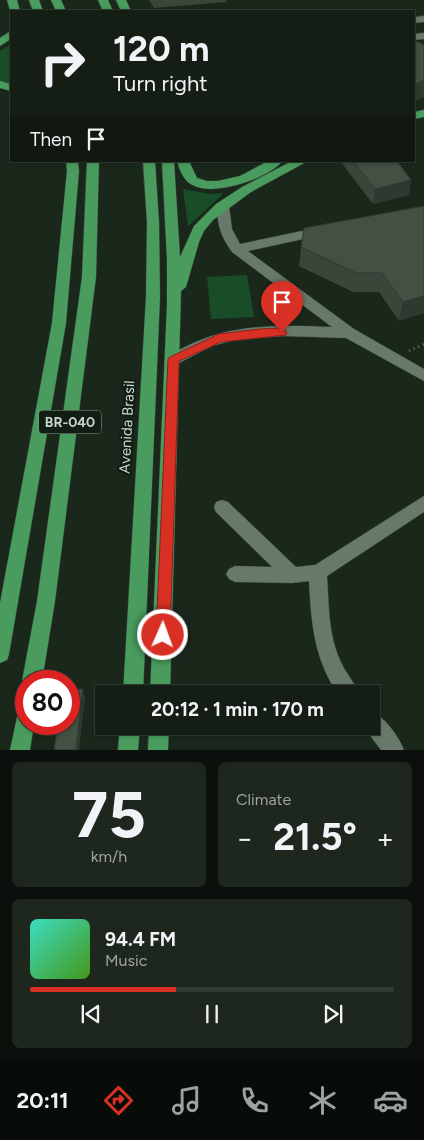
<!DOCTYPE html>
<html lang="en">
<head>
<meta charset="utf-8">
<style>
	body { margin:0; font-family:Figtree,sans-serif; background:#1d271e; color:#f1f3f6; height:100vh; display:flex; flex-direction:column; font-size:19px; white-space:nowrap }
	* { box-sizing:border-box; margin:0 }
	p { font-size:16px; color:#9da2a0 }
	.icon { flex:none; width:28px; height:28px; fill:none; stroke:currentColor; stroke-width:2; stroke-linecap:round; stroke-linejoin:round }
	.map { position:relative; height:750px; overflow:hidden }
	.drawer { display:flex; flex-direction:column; gap:12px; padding:12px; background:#0b100c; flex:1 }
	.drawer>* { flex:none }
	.hud { position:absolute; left:10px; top:10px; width:405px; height:152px; border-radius:0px; box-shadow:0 1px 4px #0004,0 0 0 1px #333c34; background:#141e15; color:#f1f3f6; overflow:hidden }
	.speed { position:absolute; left:15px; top:670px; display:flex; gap:10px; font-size:25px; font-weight:700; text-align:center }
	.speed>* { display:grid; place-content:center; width:65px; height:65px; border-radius:50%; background:#141e15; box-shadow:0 1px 4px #0004,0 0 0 1px #333c34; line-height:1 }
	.speed .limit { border:8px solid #d22; background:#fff; color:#111 }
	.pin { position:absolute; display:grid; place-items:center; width:42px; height:42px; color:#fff; margin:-51px -21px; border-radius:50% 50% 50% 0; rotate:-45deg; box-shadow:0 0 5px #0007 }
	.pin .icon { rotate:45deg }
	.me { position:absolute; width:55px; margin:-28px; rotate:2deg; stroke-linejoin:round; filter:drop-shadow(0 0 4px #0008) }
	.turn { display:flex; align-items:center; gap:18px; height:105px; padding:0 20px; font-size:22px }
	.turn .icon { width:65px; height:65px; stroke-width:2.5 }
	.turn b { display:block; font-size:35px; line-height:42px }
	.then { display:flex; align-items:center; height:48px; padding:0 20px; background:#0003; gap:10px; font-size:19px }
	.big { font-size:38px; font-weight:700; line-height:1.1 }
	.drawer .widget { flex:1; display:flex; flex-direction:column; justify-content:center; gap:8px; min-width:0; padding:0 18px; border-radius:8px; background:#1d271e }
	.drawer .dial { align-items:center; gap:0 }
	.dial b { font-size:65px; line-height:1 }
	.song { display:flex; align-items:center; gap:15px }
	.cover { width:60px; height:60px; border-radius:8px; background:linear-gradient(135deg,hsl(170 70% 55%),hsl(100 70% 35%)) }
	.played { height:5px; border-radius:2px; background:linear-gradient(90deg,#d93025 40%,#333c34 40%) }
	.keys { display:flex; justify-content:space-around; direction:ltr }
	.heat { display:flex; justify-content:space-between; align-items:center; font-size:28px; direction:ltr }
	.drawer .tiles { flex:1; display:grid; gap:12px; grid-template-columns:1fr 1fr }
	.widget:last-child { grid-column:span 2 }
	.trip { position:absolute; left:95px; top:685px; width:285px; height:50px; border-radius:0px; background:#141e15; box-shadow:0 1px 4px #0004,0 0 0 1px #333c34; font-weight:700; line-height:50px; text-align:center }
	.tab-bar { display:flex; height:80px; justify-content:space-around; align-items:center; background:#080c08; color:#9da2a0 }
	.tab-bar .icon { width:35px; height:35px }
	.tab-bar .current { color:#d93025 }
	.tab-bar b { font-size:22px; color:#f1f3f6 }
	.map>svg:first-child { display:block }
	.green { fill:#184d27 }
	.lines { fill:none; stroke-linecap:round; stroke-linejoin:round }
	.minor-casing { stroke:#38443a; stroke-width:1 }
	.highway-casing { stroke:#38443a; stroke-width:1 }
	.path { stroke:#6a756b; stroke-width:3; stroke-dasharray:1 4; stroke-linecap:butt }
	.minor { fill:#68796b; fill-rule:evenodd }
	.highway { fill:#499c5e; fill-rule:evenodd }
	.wall { fill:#39463a }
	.shaded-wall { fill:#2e3930 }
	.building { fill:#425144; stroke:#2e3930 }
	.route { fill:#d93025; stroke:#8d1f18 }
	.labels { text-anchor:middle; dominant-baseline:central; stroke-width:4.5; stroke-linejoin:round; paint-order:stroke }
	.shield { fill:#101e13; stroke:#939d94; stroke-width:1 }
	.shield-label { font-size:14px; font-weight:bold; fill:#cbd4cc }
	.street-label { font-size:15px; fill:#cbd4cc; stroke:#101e13 }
</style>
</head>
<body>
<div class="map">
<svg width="424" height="750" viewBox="0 0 424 750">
	<rect width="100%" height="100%" fill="#1a281c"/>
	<!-- green -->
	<path class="green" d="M11 44V84L0 81V51Z
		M183 189 210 194 224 193 188 226Z
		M247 275 254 317 211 319 207 277Z"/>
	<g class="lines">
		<defs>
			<path id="minor" d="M424 16V22L414 23V17Z
				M424 33V39L414 40V34Z
				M223 202 229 206 232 229 240 244 321 227 326 228 327 231 326 234 248 251 354 329 424 369V381L346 338 283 336 234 340 212 346 179 363 174 364 169 363 167 359C170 353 179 350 185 347 232 323 281 325 332 327L232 252C221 237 217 225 217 206Z
				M424 496V512L327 576C329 603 328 634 340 660 345 672 354 682 360 694H338C314 659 311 622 309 581L292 583 235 582 229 579 226 574 229 569 235 566 272 567 216 512 214 507 216 502 222 500 228 502 296 567 315 565Z
				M371 711C385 717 399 737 404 750H381L363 726H371Z"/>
			<path id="highway" d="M7 0H17L20 11 11 13Z
				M29 0H39L43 11H33Z
				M51 0H61L66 11H56Z
				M98 0H108L113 11H103Z
				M116 0H126L131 11H121Z
				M11 31V39L0 46V38Z
				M0 81 11 84V91L0 88Z
				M424 110V117L414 119V112Z
				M66 161H78L79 171 66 323 9 654 7 660 0 663V603L52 323 67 171Z
				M87 161H99L96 277 55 601 42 681H26V688L22 681 37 601 82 277Z
				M143 161H155L159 222 160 297 143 694H123L146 297 147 222Z
				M162 161H174L180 257 194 226 216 204 242 187 292 161H308L251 192 213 220 204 231 199 242 186 287 181 291 170 694H150L167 304V260Z
				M177 161H189L197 178 207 181H218L240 176 268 161H283C267 179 208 200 188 182 182 177 179 168 177 161Z
				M26 706V724H34L30 750H10L19 708Z
				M120 726H140L138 750H118Z
				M149 726H169L168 750H148Z"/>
		</defs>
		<!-- minor casing -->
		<use href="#minor" class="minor-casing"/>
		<!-- highway casing -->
		<use href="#highway" class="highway-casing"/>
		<!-- path -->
		<path class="path" d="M409 351 424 344"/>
		<!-- minor -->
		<use href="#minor" class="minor"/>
		<!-- highway -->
		<use href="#highway" class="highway"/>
	</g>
	<!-- wall -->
	<path class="wall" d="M149 0H226V2L154 8Z
		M340 161H397L411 180 409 195 373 204Z
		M424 206 399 321 379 292H353L299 266 301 247Z"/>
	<!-- shaded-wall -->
	<path class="shaded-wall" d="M424 80V97L414 102V85Z
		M411 180 409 195 373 204 375 189Z
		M424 296V313L399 321 403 302Z
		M83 689 85 698 79 750H76Z"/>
	<!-- building -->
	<path class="building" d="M414 40 424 45V80L414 85Z
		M353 161H397L411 180 375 189Z
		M424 206V296L403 302 382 273H356L301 247 304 228Z
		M69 689H83L76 750H54L58 724H69Z"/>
	<!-- route -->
	<path class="route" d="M282 328 287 332 286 335 221 342 179 361 170 635 168 639 163 641 158 639 156 635 168 359 170 357 219 334 260 329Z"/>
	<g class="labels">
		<!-- shield labels -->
		<rect class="shield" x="39" y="410.5" width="62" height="23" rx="4"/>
		<g class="shield-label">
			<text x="70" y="422">BR-040</text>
		</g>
		<!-- street labels -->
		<g class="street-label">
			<text transform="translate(127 427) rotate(-87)">Avenida Brasil</text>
		</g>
	</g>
</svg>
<div class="speed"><div class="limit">80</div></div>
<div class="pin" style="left:282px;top:332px;background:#d93025"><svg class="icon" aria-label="arrive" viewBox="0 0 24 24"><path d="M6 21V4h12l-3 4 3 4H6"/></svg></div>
<svg class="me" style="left:163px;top:635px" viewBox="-20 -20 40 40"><circle r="17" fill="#d93025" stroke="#fff" stroke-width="3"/><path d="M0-11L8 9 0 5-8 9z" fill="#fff"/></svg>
<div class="trip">20:12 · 1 min · 170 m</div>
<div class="hud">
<div class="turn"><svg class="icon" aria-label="right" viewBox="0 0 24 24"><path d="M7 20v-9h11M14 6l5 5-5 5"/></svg><div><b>120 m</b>Turn right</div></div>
<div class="then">Then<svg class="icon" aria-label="arrive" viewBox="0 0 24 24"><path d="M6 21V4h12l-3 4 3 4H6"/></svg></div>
</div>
</div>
<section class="drawer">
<div class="tiles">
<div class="widget dial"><b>75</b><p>km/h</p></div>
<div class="widget"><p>Climate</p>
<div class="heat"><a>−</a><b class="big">21.5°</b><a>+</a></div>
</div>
<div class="widget">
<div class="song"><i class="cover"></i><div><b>94.4 FM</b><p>Music</p></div></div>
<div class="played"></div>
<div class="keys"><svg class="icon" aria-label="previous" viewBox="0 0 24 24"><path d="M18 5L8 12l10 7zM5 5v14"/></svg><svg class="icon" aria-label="pause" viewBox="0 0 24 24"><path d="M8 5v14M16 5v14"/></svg><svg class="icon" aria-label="next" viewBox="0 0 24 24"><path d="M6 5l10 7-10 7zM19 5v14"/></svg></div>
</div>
</div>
</section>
<nav class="tab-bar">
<b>20:11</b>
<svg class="icon current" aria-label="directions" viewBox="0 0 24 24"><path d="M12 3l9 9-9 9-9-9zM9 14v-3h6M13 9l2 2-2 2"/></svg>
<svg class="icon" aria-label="music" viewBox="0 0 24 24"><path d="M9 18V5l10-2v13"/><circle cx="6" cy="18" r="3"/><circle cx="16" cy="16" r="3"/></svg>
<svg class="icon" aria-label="phone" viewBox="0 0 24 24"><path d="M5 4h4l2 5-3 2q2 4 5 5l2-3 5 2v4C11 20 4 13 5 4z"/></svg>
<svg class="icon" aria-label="climate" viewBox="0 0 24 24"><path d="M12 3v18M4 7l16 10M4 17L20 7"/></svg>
<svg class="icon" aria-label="car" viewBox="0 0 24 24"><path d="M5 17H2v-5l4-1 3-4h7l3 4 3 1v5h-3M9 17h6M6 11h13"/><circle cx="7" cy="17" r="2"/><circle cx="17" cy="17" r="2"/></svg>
</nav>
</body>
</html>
